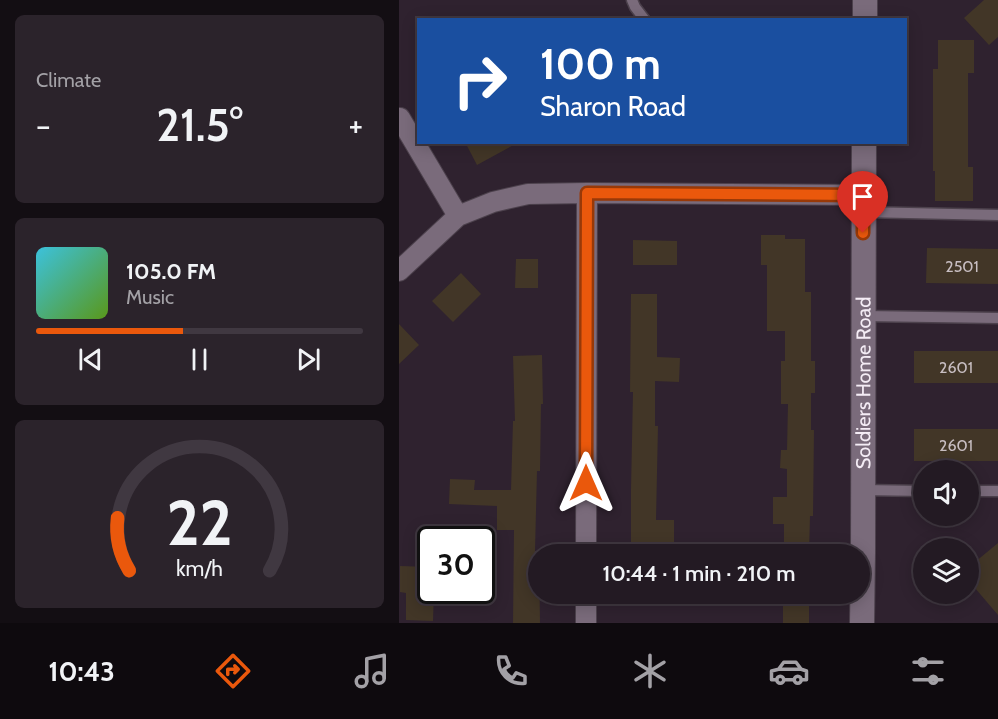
<!DOCTYPE html>
<html lang="en">
<head>
<meta charset="utf-8">
<style>
	body { margin:0; font-family:Cabin,sans-serif; background:#2b232b; color:#f1f3f6; height:100vh; display:flex; flex-direction:column; font-size:22px; white-space:nowrap }
	* { box-sizing:border-box; margin:0 }
	p { font-size:20px; color:#a3a1a6 }
	.icon { flex:none; width:33px; height:33px; fill:none; stroke:currentColor; stroke-width:2; stroke-linecap:round; stroke-linejoin:round }
	.map { position:relative; flex:1; overflow:hidden }
	.side { display:flex; flex-direction:column; gap:15px; padding:15px; background:#130e13; width:399px }
	.side>* { flex:none }
	.guide { position:absolute; left:18px; top:18px; width:490px; height:126px; border-radius:0px; box-shadow:0 3px 15px #0003,0 0 0 2px #403841; background:#1a4fa0; color:#fff; overflow:hidden }
	.tools { position:absolute; left:514px; top:460px; display:grid; gap:12px }
	.tools a { display:grid; place-items:center; width:66px; height:66px; border-radius:50%; background:#231a23; box-shadow:0 3px 15px #0003,0 0 0 2px #403841; font-size:30px }
	.speed { position:absolute; left:18px; top:526px; display:flex; gap:12px; font-size:30px; font-weight:700; text-align:center }
	.speed>* { display:grid; place-content:center; width:78px; height:78px; border-radius:50%; background:#231a23; box-shadow:0 3px 15px #0003,0 0 0 2px #403841; line-height:1 }
	.speed .limit { border:3px solid #111; border-radius:9px; background:#fff; color:#111 }
	.pin { position:absolute; display:grid; place-items:center; width:51px; height:51px; color:#fff; margin:-62px -26px; border-radius:50% 50% 50% 0; rotate:-45deg; box-shadow:0 0 6px #0007 }
	.pin .icon { rotate:45deg }
	.me { position:absolute; width:66px; margin:-33px; rotate:0deg; stroke-linejoin:round; filter:drop-shadow(0 0 4px #0008) }
	.turn { display:flex; align-items:center; gap:21px; height:126px; padding:0 24px; font-size:27px }
	.turn .icon { width:78px; height:78px; stroke-width:2.5 }
	.turn b { display:block; font-size:42px; line-height:51px }
	.big { font-size:45px; font-weight:600; line-height:1.1 }
	.side .widget { flex:1; display:flex; flex-direction:column; justify-content:center; gap:9px; min-width:0; padding:0 21px; border-radius:9px; background:#2b232b }
	.side .dial { align-items:center; gap:0 }
	.dial svg { height:156px; overflow:visible; fill:none; stroke:#403841; stroke-width:7; stroke-linecap:round; text-anchor:middle }
	.dial text { fill:#f1f3f6; stroke:none }
	.song { display:flex; align-items:center; gap:18px }
	.cover { width:72px; height:72px; border-radius:9px; background:linear-gradient(135deg,hsl(190 70% 55%),hsl(90 70% 35%)) }
	.played { height:6px; border-radius:3px; background:linear-gradient(90deg,#ea580c 45%,#403841 45%) }
	.keys { display:flex; justify-content:space-around; direction:ltr }
	.heat { display:flex; justify-content:space-between; align-items:center; font-size:33px; direction:ltr }
	.trip { position:absolute; left:129px; top:544px; width:342px; height:60px; border-radius:30px; background:#231a23; box-shadow:0 3px 15px #0003,0 0 0 2px #403841; font-weight:600; line-height:60px; text-align:center }
	.tab-bar { display:flex; height:96px; justify-content:space-around; align-items:center; background:#0e0a0e; color:#a3a1a6 }
	.tab-bar .icon { width:42px; height:42px }
	.tab-bar .current { color:#ea580c }
	.tab-bar b { font-size:27px; color:#f1f3f6 }
	main { display:flex; flex:1; min-height:0 }
	.map>svg:first-child { display:block }
	.building { fill:#423627 }
	.lines { fill:none; stroke-linecap:round; stroke-linejoin:round }
	.service-casing { stroke:#4c414c; stroke-width:13 }
	.minor-casing { stroke:#4c414c; stroke-width:22 }
	.tertiary-casing { stroke:#4c414c; stroke-width:26 }
	.service { stroke:#7a6b7b; stroke-width:10 }
	.minor { stroke:#7a6b7b; stroke-width:20 }
	.tertiary { stroke:#7a6b7b; stroke-width:24 }
	.route-casing { stroke:#983908; stroke-width:15 }
	.route { stroke:#ea580c; stroke-width:10 }
	.labels { text-anchor:middle; dominant-baseline:central; stroke-width:5; stroke-linejoin:round; paint-order:stroke }
	.number-label { font-size:16px; fill:#c8bec2 }
	.street-label { font-size:20px; fill:#f4ecf5; stroke:#251925 }
</style>
</head>
<body>
<main>
<section class="side">
<div class="widget"><p>Climate</p>
<div class="heat"><a>−</a><b class="big">21.5°</b><a>+</a></div>
</div>
<div class="widget">
<div class="song"><i class="cover"></i><div><b>105.0 FM</b><p>Music</p></div></div>
<div class="played"></div>
<div class="keys"><svg class="icon" aria-label="previous" viewBox="0 0 24 24"><path d="M18 5L8 12l10 7zM5 5v14"/></svg><svg class="icon" aria-label="pause" viewBox="0 0 24 24"><path d="M8 5v14M16 5v14"/></svg><svg class="icon" aria-label="next" viewBox="0 0 24 24"><path d="M6 5l10 7-10 7zM19 5v14"/></svg></div>
</div>
<div class="widget dial"><svg viewBox="0 0 100 80">
<path d="M14 69A42 42 0 1 1 86 69"/>
<path d="M14 69A42 42 0 0 1 8 42" stroke="#ea580c"/>
<text x="50" y="56" font-size="32" font-weight="700">22</text>
<text x="50" y="72" font-size="11">km/h</text>
</svg></div>
</section>
<div class="map">
<svg width="599" height="623" viewBox="0 0 599 623">
	<rect width="100%" height="100%" fill="#2f222f"/>
	<!-- building -->
	<path class="building" d="M585 0H599V37L590 45 565 18Z
		M539 40H575V73H569V167H574V201H536V171H534V69H539Z
		M66 142H120L78 165Z
		M362 235H386V239H406V292H412V361H416V393H412V430H415L414 516H411L410 555H385V524H374V497H388V469L381 468 382 450H388L389 404H382V361H386V331H368V265H362Z
		M234 240 278 241V265H234Z
		M528 248 599 249V284L527 283Z
		M117 259H139V288H116Z
		M62 273 82 294 54 322 33 301Z
		M232 294H258V357L281 358 280 382 256 381V426H259L257 520H275V555H232V489L234 392H231Z
		M0 324 20 345 0 364Z
		M515 351H599V383H515Z
		M143 355 144 404H142L141 471H138L136 551H140L141 623H114L115 530H98V506L50 504 51 479 76 480 75 490H112L114 421H116L114 356Z
		M515 429H599V461H515Z
		M599 543V615L570 581V567Z
		M1 566 32 567V591H35L34 621 7 620V593L1 592Z
		M384 594H410V623H384Z"/>
	<g class="lines">
		<defs>
			<path id="service" d="M233 0 236 7 246 20
				M464 212 599 215
				M465 316 599 318
				M464 490 525 491
				M570 491H599"/>
			<path id="minor" d="M1 118 59 216
				M0 271 59 216 94 202 129 194 188 193 464 195
				M187 555 188 193
				M187 623V594"/>
			<g id="tertiary">
				<path d="M466 20V0"/>
				<path id="s1" d="M463 623 464 553 465 142"/>
			</g>
		</defs>
		<!-- service casing -->
		<use href="#service" class="service-casing"/>
		<!-- minor casing -->
		<use href="#minor" class="minor-casing"/>
		<!-- tertiary casing -->
		<use href="#tertiary" class="tertiary-casing"/>
		<!-- service -->
		<use href="#service" class="service"/>
		<!-- minor -->
		<use href="#minor" class="minor"/>
		<!-- tertiary -->
		<use href="#tertiary" class="tertiary"/>
	</g>
	<g class="lines">
		<defs>
			<path id="route" d="M187 483 188 193 464 195V233"/>
		</defs>
		<!-- route casing -->
		<use href="#route" class="route-casing"/>
		<!-- route -->
		<use href="#route" class="route"/>
	</g>
	<g class="labels">
		<!-- number labels -->
		<g class="number-label">
			<text x="563" y="266">2501</text>
			<text x="557" y="367">2601</text>
			<text x="557" y="445">2601</text>
		</g>
		<!-- street labels -->
		<g class="street-label">
			<text stroke="none"><textPath href="#s1" startOffset="240">Soldiers Home Road</textPath></text>
		</g>
	</g>
</svg>
<div class="tools">
<a><svg class="icon" aria-label="sound" viewBox="0 0 24 24"><path d="M4 9h4l5-4v14l-5-4H4zM17 9q2 3 0 6"/></svg></a>
<a><svg class="icon" aria-label="layers" viewBox="0 0 24 24"><path d="M12 4l9 5-9 5-9-5zM3 14l9 5 9-5"/></svg></a>
</div>
<div class="speed"><div class="limit">30</div></div>
<div class="pin" style="left:464px;top:233px;background:#d93025"><svg class="icon" aria-label="arrive" viewBox="0 0 24 24"><path d="M6 21V4h12l-3 4 3 4H6"/></svg></div>
<svg class="me" style="left:187px;top:483px" viewBox="-20 -20 40 40"><path d="M0-17L14 15 0 8-14 15z" fill="#ea580c" stroke="#fff" stroke-width="4"/></svg>
<div class="trip">10:44 · 1 min · 210 m</div>
<div class="guide">
<div class="turn"><svg class="icon" aria-label="right" viewBox="0 0 24 24"><path d="M7 20v-9h11M14 6l5 5-5 5"/></svg><div><b>100 m</b>Sharon Road</div></div>
</div>
</div>
</main>
<nav class="tab-bar">
<b>10:43</b>
<svg class="icon current" aria-label="directions" viewBox="0 0 24 24"><path d="M12 3l9 9-9 9-9-9zM9 14v-3h6M13 9l2 2-2 2"/></svg>
<svg class="icon" aria-label="music" viewBox="0 0 24 24"><path d="M9 18V5l10-2v13"/><circle cx="6" cy="18" r="3"/><circle cx="16" cy="16" r="3"/></svg>
<svg class="icon" aria-label="phone" viewBox="0 0 24 24"><path d="M5 4h4l2 5-3 2q2 4 5 5l2-3 5 2v4C11 20 4 13 5 4z"/></svg>
<svg class="icon" aria-label="climate" viewBox="0 0 24 24"><path d="M12 3v18M4 7l16 10M4 17L20 7"/></svg>
<svg class="icon" aria-label="car" viewBox="0 0 24 24"><path d="M5 17H2v-5l4-1 3-4h7l3 4 3 1v5h-3M9 17h6M6 11h13"/><circle cx="7" cy="17" r="2"/><circle cx="17" cy="17" r="2"/></svg>
<svg class="icon" aria-label="filters" viewBox="0 0 24 24"><path d="M4 7h16M4 17h16"/><circle cx="9" cy="7" r="2"/><circle cx="15" cy="17" r="2"/></svg>
</nav>
</body>
</html>
